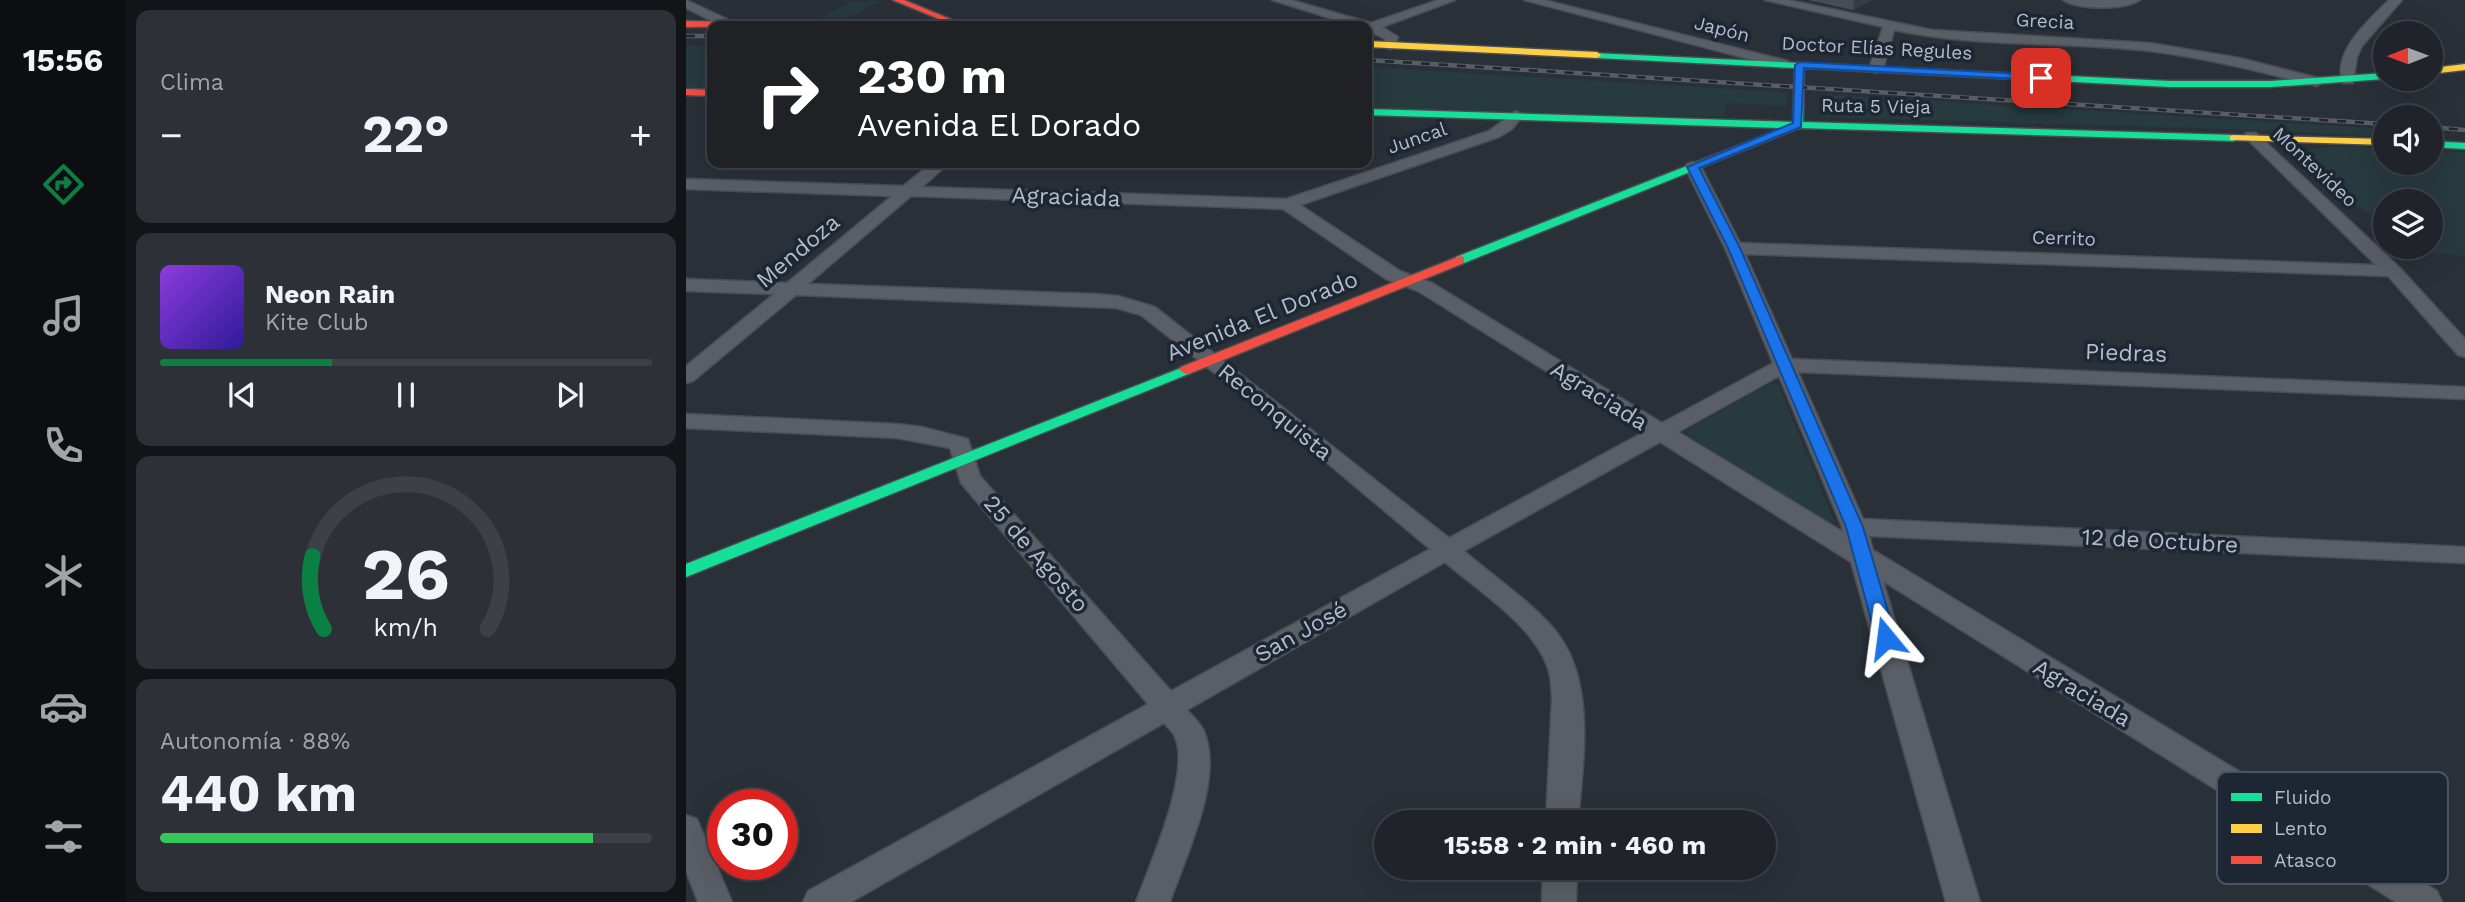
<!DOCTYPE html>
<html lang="es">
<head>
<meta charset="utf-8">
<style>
	body { margin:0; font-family:"Work Sans",sans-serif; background:#2d3036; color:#f1f3f6; height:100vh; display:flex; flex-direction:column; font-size:26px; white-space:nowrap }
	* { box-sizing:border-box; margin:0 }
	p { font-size:23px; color:#a2a4a8 }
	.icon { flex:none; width:38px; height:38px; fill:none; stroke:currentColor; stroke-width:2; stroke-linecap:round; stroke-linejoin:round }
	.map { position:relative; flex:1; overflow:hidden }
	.panel { display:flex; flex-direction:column; gap:10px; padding:10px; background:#121417; width:560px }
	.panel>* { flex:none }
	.guide { position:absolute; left:21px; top:21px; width:665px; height:147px; border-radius:14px; box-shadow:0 7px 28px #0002,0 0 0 2px #3d4147; background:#202124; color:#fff; overflow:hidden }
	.needle { width:46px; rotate:269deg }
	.controls { position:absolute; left:1687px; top:21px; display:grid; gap:14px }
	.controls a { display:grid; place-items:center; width:70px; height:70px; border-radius:50%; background:#20242a; box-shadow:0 7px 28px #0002,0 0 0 2px #3d4147; font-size:35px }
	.speed { position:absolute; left:21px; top:789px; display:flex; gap:14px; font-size:35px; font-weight:700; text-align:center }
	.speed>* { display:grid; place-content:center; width:91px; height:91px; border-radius:50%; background:#20242a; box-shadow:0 7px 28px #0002,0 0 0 2px #3d4147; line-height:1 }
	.speed .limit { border:10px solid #d22; background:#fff; color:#111 }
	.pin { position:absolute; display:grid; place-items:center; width:60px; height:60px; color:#fff; margin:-30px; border-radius:14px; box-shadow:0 4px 10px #0006 }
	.me { position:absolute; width:77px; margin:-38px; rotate:344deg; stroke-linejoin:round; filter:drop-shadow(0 0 5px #0008) }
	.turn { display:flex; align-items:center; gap:24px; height:147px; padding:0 35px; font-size:32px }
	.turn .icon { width:91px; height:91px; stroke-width:2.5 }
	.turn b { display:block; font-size:49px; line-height:60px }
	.big { font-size:52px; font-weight:700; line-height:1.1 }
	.panel .widget { flex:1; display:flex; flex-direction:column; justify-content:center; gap:10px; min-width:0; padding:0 24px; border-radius:14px; background:#2d3036 }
	.panel .dial { align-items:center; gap:0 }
	.dial svg { height:182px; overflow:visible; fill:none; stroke:#3d4147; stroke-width:7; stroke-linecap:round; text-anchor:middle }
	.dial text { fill:#f1f3f6; stroke:none }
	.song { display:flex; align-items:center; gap:21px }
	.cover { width:84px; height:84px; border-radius:10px; background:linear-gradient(135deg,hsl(270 70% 55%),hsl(250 70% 35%)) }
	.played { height:7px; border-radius:4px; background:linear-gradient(90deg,#0b8043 35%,#3d4147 35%) }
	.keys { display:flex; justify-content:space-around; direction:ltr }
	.heat { display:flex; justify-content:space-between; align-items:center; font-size:38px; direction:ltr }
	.charge { height:10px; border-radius:5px; background:linear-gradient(90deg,#34c759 88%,#3d4147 0) }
	.trip { position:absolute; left:688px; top:810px; width:402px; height:70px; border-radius:35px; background:#20242a; box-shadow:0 7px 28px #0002,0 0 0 2px #3d4147; font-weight:700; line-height:70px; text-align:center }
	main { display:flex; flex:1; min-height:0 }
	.menu { display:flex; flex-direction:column; width:126px; justify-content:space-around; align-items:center; background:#0d0e11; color:#a2a4a8 }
	.menu .icon { width:49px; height:49px }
	.menu .on { color:#0b8043 }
	.menu b { font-size:32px; color:#f1f3f6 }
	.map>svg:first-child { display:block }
	.green { fill:#273a3e }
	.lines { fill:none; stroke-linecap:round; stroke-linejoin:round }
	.street-casing { stroke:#484c55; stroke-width:3 }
	.fast-casing { stroke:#484c55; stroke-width:3 }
	.slow-casing { stroke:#484c55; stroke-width:3 }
	.jam-casing { stroke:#484c55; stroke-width:3 }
	.street { fill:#5a5e66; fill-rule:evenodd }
	.fast { fill:#16e098; fill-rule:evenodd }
	.slow { fill:#ffcf43; fill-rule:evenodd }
	.jam { fill:#f24e42; fill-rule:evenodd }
	.rail-casing { stroke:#595d64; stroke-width:4.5 }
	.rail { stroke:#1d2633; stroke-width:2.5; stroke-dasharray:9; stroke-linecap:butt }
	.wall { fill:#474c55 }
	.shaded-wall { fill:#373c44 }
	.route { fill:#1a73e8; stroke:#114b97; stroke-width:2 }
	.labels { text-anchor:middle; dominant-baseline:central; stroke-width:7; stroke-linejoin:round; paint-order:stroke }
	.far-street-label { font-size:19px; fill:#b4bcc9; stroke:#1d2633 }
	.street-label { font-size:23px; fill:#b4bcc9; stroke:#1d2633 }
	.key { fill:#1d2633; stroke:#4a5360; stroke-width:2 }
	.key-label { font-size:19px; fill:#b4bcc9 }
</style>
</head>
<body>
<main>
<nav class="menu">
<b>15:56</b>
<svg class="icon on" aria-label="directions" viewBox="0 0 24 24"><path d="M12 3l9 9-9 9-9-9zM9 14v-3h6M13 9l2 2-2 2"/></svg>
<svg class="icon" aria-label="music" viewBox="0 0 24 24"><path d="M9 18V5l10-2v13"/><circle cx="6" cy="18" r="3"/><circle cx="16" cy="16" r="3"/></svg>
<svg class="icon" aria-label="phone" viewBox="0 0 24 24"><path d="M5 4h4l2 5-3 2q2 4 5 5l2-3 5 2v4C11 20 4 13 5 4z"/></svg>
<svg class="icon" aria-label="climate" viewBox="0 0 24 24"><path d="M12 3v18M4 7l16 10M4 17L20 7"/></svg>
<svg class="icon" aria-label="car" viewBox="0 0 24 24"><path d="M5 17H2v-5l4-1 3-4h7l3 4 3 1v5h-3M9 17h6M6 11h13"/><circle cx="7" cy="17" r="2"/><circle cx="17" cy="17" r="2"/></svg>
<svg class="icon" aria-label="filters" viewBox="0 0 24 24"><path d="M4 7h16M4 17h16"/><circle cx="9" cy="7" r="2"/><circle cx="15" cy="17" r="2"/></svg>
</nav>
<section class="panel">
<div class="widget"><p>Clima</p>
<div class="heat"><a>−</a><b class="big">22°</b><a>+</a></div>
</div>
<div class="widget">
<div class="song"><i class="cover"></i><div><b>Neon Rain</b><p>Kite Club</p></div></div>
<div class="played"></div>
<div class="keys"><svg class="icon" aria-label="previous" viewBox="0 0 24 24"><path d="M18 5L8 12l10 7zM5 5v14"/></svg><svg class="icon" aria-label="pause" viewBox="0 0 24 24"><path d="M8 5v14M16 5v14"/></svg><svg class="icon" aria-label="next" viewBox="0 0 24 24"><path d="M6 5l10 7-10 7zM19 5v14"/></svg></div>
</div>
<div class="widget dial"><svg viewBox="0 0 100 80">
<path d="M14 69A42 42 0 1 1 86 69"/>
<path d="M14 69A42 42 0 0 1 9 37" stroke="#0b8043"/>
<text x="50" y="56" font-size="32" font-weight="700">26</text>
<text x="50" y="72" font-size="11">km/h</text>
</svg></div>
<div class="widget"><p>Autonomía · 88%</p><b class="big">440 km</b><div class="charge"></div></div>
</section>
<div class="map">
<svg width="1779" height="902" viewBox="0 0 1779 902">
	<rect width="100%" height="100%" fill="#2a3038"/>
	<!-- green -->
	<path class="green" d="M165 2H193L164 17H136Z
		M0 46H26V91L0 90Z
		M681 67 1100 92 1101 106 1040 103 1038 117 681 108Z
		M1136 94 1699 129V137L1573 130 1136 117Z
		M1651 146 1699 148V163H1745V151L1779 152V256L1749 253 1738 247H1745V201H1699V223L1644 190 1607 152Z
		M1083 384H1092L1148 521 1142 522 1003 436 1001 430Z"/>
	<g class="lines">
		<defs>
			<path id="street" d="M0 0 47 22 49 25 36 26 0 8Z
				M586 0H605L685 23 752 0H769L696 27 712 37 708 48 704 49 698 45 699 39 681 30V26H669Z
				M838 0H858L1102 61 1104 64 1097 68Z
				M1079 0H1102L1246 30 1463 43 1553 58 1636 79 1638 82 1631 86C1576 72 1520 58 1464 51 1379 41 1292 48 1208 30L1197 69 1190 73 1183 69 1197 27Z
				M1377 0H1454C1439 10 1392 10 1377 0Z
				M1703 0H1716L1676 46 1671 57 1667 83H1657C1645 52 1684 19 1703 0Z
				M830 111 837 115 826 129 813 137 614 205 714 271 746 283 976 423 1087 363 1039 248 999 167 1001 164 1007 162 1015 167 1054 243 1690 265 1558 136 1560 133H1570L1713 267 1779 339V357L1772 355 1702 276 1059 254 1106 359 1779 387V399L1112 372 1177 519 1779 547V563L1183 536 1187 550 1751 891 1756 902H1710L1197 581 1294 902H1260L1165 562 974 442 778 551C808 577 842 599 868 629 911 680 897 761 892 822H860L866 698C865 685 865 672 859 661 843 623 790 589 759 562L501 710C507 716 514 723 518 731 538 779 500 855 484 902H450C463 866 507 770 488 735 486 731 481 727 478 723L165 902H117L122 891 462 704 275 483 264 448 211 438 0 428V414L211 424 236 427 282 439 294 476 485 691 744 549 621 446 455 315 430 308 110 295 7 381 0 383V366L88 294 0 291V279L101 283 206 196 0 189V179L217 186 246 163H263L236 187 600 199 803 131ZM225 196 597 209 700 279 732 291 958 432 763 538 469 307 432 296 408 294 122 284ZM1093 376 1156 527 1157 532 992 432Z
				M0 815 11 819 46 902H12L0 871Z
				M857 868H891L890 902H856Z"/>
			<path id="fast" d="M908 53 1484 81H1585L1699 73V79L1585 87H1484L1118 68 1117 122 1548 135 1553 138 1548 141 1113 128 778 263H770V257L1097 128 681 115V109L1107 122 1109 68 911 58 908 57Z
				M1745 141 1779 143V149L1745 147Z
				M500 366 505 367 507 370 505 373 0 577V564Z"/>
			<path id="slow" d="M681 41 911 52 915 55 911 58 681 47Z
				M1779 64V70L1745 74V68Z
				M1548 135 1699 139V145L1544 140V136Z"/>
			<path id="jam" d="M207 0H218L281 26H270Z
				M0 21 113 23 117 26 0 27Z
				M0 89 26 90V96L0 95Z
				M774 256 778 257V263L505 373 500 374 493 370 495 367Z"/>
		</defs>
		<!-- street casing -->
		<use href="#street" class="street-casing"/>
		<!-- fast casing -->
		<use href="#fast" class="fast-casing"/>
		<!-- slow casing -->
		<use href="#slow" class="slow-casing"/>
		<!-- jam casing -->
		<use href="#jam" class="jam-casing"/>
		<!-- street -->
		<use href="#street" class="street"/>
		<!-- fast -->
		<use href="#fast" class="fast"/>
		<!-- slow -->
		<use href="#slow" class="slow"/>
		<!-- jam -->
		<use href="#jam" class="jam"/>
		<defs>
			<path id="rail" d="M0 36H26
				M681 60 1699 124
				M1745 127 1779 130"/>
		</defs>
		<!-- rail casing -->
		<use href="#rail" class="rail-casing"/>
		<!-- rail -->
		<use href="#rail" class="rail"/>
	</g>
	<!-- wall -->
	<path class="wall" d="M1122 0H1186L1167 10Z"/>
	<!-- shaded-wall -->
	<path class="shaded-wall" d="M1168 0H1186L1167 10Z"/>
	<!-- route -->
	<path class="route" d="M1114 62 1355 75 1360 78 1355 80 1118 68 1115 127 1013 168 1054 248 1177 527 1210 638 1207 642H1193L1190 638 1160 527 1042 248 1001 167 1107 123 1109 65Z"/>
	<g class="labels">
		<!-- far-street labels -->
		<g class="far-street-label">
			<text transform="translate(1359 21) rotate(3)">Grecia</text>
			<text transform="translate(1036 29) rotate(14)">Japón</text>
			<text transform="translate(1191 48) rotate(3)">Doctor Elías Regules</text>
			<text transform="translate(1190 106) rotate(1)">Ruta 5 Vieja</text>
			<text transform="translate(731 138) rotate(-19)">Juncal</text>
			<text transform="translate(1629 167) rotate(43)">Montevideo</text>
			<text transform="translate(1378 238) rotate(2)">Cerrito</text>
		</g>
		<!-- street labels -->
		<g class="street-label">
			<text transform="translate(380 197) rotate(2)">Agraciada</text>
			<text transform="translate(112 251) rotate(-40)">Mendoza</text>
			<text transform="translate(576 316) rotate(-22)">Avenida El Dorado</text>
			<text transform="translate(1440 353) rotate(2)">Piedras</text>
			<text transform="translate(913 396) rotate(32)">Agraciada</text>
			<text transform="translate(589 412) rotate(39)">Reconquista</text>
			<text transform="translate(1474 541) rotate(3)">12 de Octubre</text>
			<text transform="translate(350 554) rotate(49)">25 de Agosto</text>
			<text transform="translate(615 632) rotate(-29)">San José</text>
			<text transform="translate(1396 693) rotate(31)">Agraciada</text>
		</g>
	</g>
	<!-- legend -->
	<rect x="1531" y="772" width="231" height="112" rx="10" class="key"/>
	<rect x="1545" y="793" width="31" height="8" fill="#16e098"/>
	<rect x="1545" y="824" width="31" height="9" fill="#ffcf43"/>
	<rect x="1545" y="856" width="31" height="8" fill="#f24e42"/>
	<g class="key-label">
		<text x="1588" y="804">Fluido</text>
		<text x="1588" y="835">Lento</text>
		<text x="1588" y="867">Atasco</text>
	</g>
</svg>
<div class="controls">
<a><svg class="needle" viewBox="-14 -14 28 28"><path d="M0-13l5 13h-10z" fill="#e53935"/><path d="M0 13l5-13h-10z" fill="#a2a4a8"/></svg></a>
<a><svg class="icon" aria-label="sound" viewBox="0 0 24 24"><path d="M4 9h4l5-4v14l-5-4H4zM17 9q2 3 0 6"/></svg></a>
<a><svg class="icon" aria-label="layers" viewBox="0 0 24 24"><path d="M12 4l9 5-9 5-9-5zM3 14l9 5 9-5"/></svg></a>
</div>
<div class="speed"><div class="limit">30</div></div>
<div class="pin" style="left:1355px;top:78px;background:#d93025"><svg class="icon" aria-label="arrive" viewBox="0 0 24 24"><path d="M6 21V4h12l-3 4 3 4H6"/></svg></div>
<svg class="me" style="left:1200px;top:638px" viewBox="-20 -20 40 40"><path d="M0-17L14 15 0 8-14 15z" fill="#1a73e8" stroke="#fff" stroke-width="4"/></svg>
<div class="trip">15:58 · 2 min · 460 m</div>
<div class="guide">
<div class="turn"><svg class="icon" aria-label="right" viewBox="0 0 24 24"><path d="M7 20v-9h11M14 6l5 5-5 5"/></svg><div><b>230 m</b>Avenida El Dorado</div></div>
</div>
</div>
</main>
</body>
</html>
